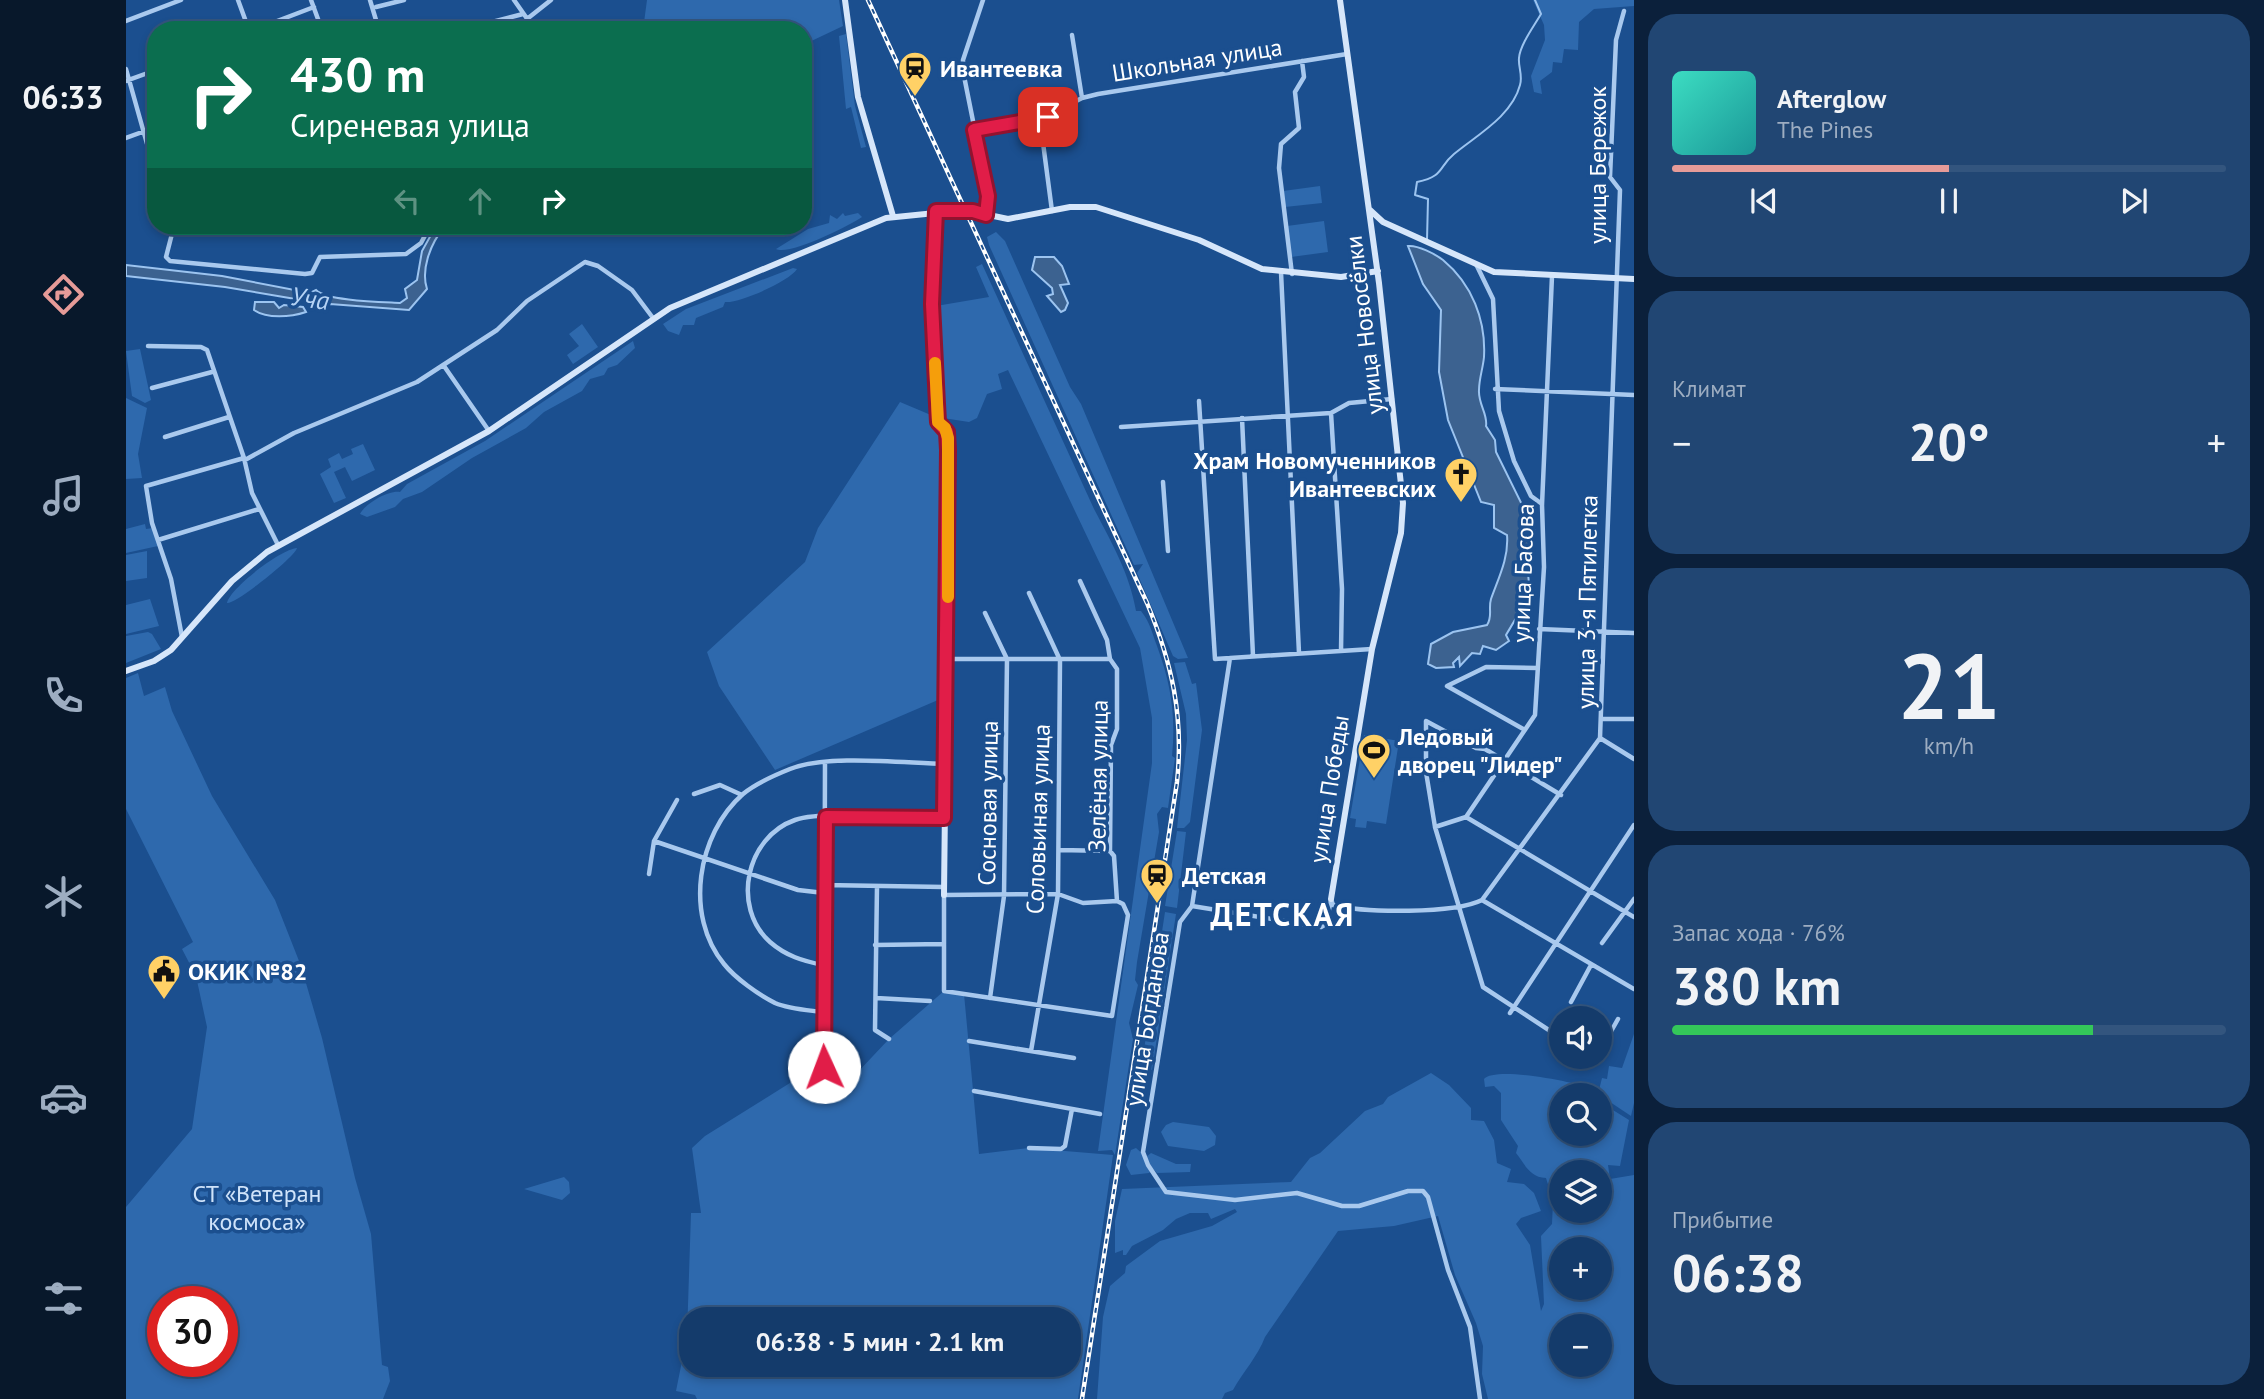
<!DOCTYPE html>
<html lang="ru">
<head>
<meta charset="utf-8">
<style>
	body { margin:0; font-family:"PT Sans",sans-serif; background:#214673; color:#f1f3f6; height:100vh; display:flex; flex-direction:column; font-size:26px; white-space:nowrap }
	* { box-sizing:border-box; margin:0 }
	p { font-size:23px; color:#9dadc1 }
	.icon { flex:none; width:38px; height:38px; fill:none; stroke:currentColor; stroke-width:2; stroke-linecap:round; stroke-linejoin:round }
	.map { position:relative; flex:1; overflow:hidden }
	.details { display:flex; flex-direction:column; gap:14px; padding:14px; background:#0b203b; width:630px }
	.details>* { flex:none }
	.banner { position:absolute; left:21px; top:21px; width:665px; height:214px; border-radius:28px; box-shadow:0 4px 10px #0003,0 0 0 2px #33557e; background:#0b6e4f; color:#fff; overflow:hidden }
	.controls { position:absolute; left:1423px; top:1006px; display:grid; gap:14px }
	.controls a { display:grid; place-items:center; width:63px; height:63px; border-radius:50%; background:#143b6b; box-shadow:0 4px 10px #0003,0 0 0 2px #33557e; font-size:35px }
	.speed { position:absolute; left:21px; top:1286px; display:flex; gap:14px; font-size:35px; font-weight:700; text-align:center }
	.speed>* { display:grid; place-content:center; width:91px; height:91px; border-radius:50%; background:#143b6b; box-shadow:0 4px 10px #0003,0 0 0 2px #33557e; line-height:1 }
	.speed .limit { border:10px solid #d22; background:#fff; color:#111 }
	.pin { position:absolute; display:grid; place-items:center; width:60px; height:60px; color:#fff; margin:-30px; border-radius:14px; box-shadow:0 4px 10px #0006 }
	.me { position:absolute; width:77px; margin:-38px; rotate:358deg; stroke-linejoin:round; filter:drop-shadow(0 0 5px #0008) }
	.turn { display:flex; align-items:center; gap:24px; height:147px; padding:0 28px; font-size:32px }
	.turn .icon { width:91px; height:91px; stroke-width:2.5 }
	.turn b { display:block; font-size:49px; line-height:60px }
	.lanes { display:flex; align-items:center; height:66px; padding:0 28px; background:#0003; justify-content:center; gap:35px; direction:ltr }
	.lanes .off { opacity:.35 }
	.big { font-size:52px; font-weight:700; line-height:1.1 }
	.details .widget { flex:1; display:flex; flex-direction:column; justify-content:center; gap:10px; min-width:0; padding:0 24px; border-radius:28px; background:#214673 }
	.details .dial { align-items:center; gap:0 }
	.dial b { font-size:91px; line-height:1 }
	.song { display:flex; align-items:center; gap:21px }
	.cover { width:84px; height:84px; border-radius:10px; background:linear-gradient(135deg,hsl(170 70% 55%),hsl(180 70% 35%)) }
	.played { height:7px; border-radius:4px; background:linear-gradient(90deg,#e69b98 50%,#33557e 50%) }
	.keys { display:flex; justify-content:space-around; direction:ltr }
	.heat { display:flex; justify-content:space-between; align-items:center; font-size:38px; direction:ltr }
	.charge { height:10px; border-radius:5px; background:linear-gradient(90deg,#34c759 76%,#33557e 0) }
	.trip { position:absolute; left:553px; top:1307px; width:402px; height:70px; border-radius:28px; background:#143b6b; box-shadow:0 4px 10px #0003,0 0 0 2px #33557e; font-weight:700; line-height:70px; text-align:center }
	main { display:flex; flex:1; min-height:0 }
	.tab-bar { display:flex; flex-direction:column; width:126px; justify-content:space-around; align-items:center; background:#08182b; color:#9dadc1 }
	.tab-bar .icon { width:49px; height:49px }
	.tab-bar .selected { color:#e69b98 }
	.tab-bar b { font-size:32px; color:#f1f3f6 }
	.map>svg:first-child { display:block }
	.green { fill:#2e69ad; fill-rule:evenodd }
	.water { fill:#3c6290; stroke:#9cc4f0; stroke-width:2 }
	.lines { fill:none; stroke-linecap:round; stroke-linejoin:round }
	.stream { stroke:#9cc4f0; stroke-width:2 }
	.street { stroke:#a9c9ee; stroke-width:4.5 }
	.secondary { stroke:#d6e6fa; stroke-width:6 }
	.rail-casing { stroke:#fff; stroke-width:4.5 }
	.rail { stroke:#1b4f8f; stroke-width:2; stroke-dasharray:5; stroke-linecap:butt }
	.route-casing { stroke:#92132f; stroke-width:18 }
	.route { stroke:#e11d48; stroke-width:12 }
	.slow { stroke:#f59e0b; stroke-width:12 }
	.labels { text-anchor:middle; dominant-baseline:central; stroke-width:7; stroke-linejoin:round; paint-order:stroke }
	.street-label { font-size:24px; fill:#fff; stroke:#1b4f8f }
	.poi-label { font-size:24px; font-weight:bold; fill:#fff; stroke:#1b4f8f; text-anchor:start }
	.park-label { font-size:24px; fill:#cfe3fa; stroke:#1b4f8f }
	.water-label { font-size:26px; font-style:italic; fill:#b5d3f5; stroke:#1b4f8f }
	.district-label { font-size:32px; font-weight:bold; letter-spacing:2px; fill:#fff; stroke:#1b4f8f }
</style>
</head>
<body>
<main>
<nav class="tab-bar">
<b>06:33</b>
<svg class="icon selected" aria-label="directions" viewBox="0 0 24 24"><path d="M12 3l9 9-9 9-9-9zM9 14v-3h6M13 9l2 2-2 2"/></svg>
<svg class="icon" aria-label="music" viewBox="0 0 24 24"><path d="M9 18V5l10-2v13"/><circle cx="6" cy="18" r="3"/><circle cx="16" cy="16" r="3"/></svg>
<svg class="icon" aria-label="phone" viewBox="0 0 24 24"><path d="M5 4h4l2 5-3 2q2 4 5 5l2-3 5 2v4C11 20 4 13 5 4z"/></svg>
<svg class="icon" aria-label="climate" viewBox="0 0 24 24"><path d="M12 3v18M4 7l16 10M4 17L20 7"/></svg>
<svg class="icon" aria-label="car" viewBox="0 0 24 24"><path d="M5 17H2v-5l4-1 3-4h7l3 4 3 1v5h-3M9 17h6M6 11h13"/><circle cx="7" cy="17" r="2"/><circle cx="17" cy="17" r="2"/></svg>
<svg class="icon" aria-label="filters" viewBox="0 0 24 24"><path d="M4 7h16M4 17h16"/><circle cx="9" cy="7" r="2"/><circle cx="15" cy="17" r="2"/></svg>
</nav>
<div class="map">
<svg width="1508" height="1399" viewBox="0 0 1508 1399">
	<rect width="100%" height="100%" fill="#1b4f8f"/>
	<!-- green -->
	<path class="green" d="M521 0H713L717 26 677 45V30H517Z
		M1407 0H1508V6L1468 9 1453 22 1452 50 1438 49 1436 63 1427 62 1426 72 1414 81 1416 94 1408 92 1405 76 1419 40 1418 25Z
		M720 34 729 106 740 147 735 148 725 107 720 109 713 36Z
		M1194 186 1196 203 1159 207 1157 191Z
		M717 213 719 216 732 213 736 217C723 226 663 256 650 249L682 229 703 223 704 215 711 219Z
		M1198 221 1202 252 1165 257 1161 226Z
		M870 232 879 241 944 387 955 404 1062 658 1052 659 1047 656 1011 573 1017 564 1008 565 863 245 861 237Z
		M856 264 968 509C986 543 1004 575 1010 611H1015C1024 622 1026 633 1031 646 1045 684 1050 715 1046 756L1049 758 1042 808 1036 807 1031 814 1033 832 1011 962 1009 980 1012 985 1003 1023 1007 1039 989 1155 986 1150 972 1151 1026 763V718L1014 648 882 370 872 374 876 389 861 394 851 418 843 422 817 418 810 306 863 297 850 267Z
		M667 268 671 269C664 281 612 304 599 302L597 307 570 318 568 325H557L553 335 542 331 537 324 560 309Z
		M456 324 472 347 447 364 441 355 453 346 443 334Z
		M507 341 509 348 491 365 482 368 478 375 464 379 456 391 418 412 400 428 346 458 296 492 277 499 269 507 241 517 234 514C239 504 262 490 274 492L281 484 359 441Z
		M14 349 25 400 19 403 6 396 0 351Z
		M0 398 21 408 12 454 16 478 0 479Z
		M774 402 812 418 821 433 819 697 649 770 593 686 581 652 679 562 692 528Z
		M237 444 249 470 226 481 219 467 208 472 220 498 208 503 194 474 205 467 202 459 213 453 216 459 227 454 225 449Z
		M19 524 20 529 27 528 32 546 0 553V529Z
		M171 548C169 557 110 604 101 603 104 588 155 549 171 548Z
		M21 551V578L0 581V555Z
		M24 599 33 626 0 634V605Z
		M22 632 26 634 35 649 0 663V636Z
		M1059 662 1066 684 1070 683 1076 730 1064 822 1058 828H1051L1061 740 1060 714 1048 663Z
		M12 673 18 696 39 687 46 711 86 796 149 900 175 966 196 1038 229 1178 245 1234 256 1365 262 1367 264 1381 257 1399H0V1207L66 1129 81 1027 70 976 56 949 67 942 0 809V678ZM37 1302H96V1362H37Z
		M1238 735 1273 741 1260 824 1241 821 1240 828 1229 827 1230 819 1224 818Z
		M1051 831 1060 832 1051 908 1039 906Z
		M1039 912 1050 914 1026 1070 1019 1066 1014 1076Z
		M818 991 838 994 853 1154 903 1148 987 1155 952 1399H571L569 1395 550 1391 561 1336 565 1213H575L566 1148 579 1136 691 1066 730 1074 763 1039ZM565 1320H943V1365H565Z
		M1508 1034V1103L1505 1116 1472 1094 1476 1078 1481 1079 1483 1066 1496 1068Z
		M1305 1073 1323 1085 1345 1108V1120L1358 1121 1368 1140 1371 1163 1385 1169 1381 1182 1398 1184 1408 1193 1415 1211 1395 1218 1390 1224 1404 1245 1415 1311 1418 1304 1415 1236 1426 1224 1427 1201 1420 1178C1403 1177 1399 1164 1390 1153L1392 1146 1375 1120V1093L1368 1086 1359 1087 1358 1079C1369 1066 1454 1082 1470 1091L1471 1095 1435 1096V1134H1474V1112L1477 1127 1474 1102 1503 1120 1494 1166 1482 1165 1484 1179 1508 1175V1399H1362L1356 1374 1357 1346 1350 1323 1329 1275 1312 1216 1268 1226 1212 1231 1139 1337C1132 1356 1117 1372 1107 1390L1099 1393 1096 1399H971L977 1317 984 1286 999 1273 1000 1266 1034 1241 1086 1226 1111 1212 1109 1209 1085 1219 1082 1213H1064L1050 1219 1037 1230 1006 1246 1000 1255H997V1250L989 1253V1221L996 1189 1165 1182 1184 1158 1194 1153 1239 1111 1257 1104 1262 1097ZM1435 1172H1474V1211H1435ZM1435 1250H1474V1288H1435ZM1435 1326H1474V1365H1435Z
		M1047 1122 1083 1127 1090 1136 1089 1145 1078 1151 1042 1146 1035 1132 1040 1125Z
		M1010 1148 1020 1157 1025 1153 1050 1164H1065L1064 1172 1031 1173 1027 1169 1023 1173 1005 1175 1000 1165 1005 1150Z
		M438 1177 443 1182 444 1193 436 1200 398 1189Z"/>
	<!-- water -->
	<path class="water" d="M310 226H319C303 245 295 271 301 289L283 310 204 304 193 308 187 302 99 287 0 276V265L96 276 184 293 190 290C200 301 257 302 274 303L281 298 279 289 291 280 296 251Z
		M1282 246C1292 245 1309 254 1317 260 1346 284 1360 320 1358 357 1357 368 1353 379 1353 390 1352 404 1362 414 1360 426L1369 440 1370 452 1409 531 1405 548 1399 554 1405 559 1400 568C1410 590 1391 616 1380 635L1383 641 1370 650 1357 646 1354 654 1346 653 1334 666 1333 657 1327 663 1328 667 1310 668 1302 664 1305 644 1327 632 1361 625C1367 616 1362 609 1365 599 1372 579 1383 558 1381 535L1368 528V505L1355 502 1322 420 1313 372 1315 310 1297 284Z
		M909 257H928L936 266 943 284 934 285 942 303 939 310 935 312 921 296 927 294 926 288 906 270Z
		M129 302H148L153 308 158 305 177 307 180 312C165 317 141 319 128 310Z"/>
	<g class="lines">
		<!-- stream -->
		<path class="stream" d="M1301 240 1302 199 1289 195 1291 182C1319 176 1312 167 1328 154 1351 135 1386 116 1394 85 1397 75 1392 67 1393 58 1394 45 1408 26 1415 14L1409 0
			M168 301V305"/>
		<!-- street -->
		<path class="street" d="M112 0 123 30
			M185 0 196 30
			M244 0 253 30
			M388 0 409 30
			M857 0 837 60V71L862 196 860 214
			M250 7 278 0
			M401 19 425 0
			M0 21 55 0
			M128 30 188 7
			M335 30 397 14
			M946 35 956 98
			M0 69 25 158 30 159
			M0 81 30 70
			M914 120 926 211
			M848 130 914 120 956 98 972 94 1221 54
			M0 138 30 127
			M48 226 40 257 44 261 179 274 186 273 194 257 280 254 295 243 304 226
			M1350 264 1367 299 1373 411 1388 461 1405 496 1416 504
			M1155 272 1173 653
			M1166 274 1153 168 1155 144 1173 128 1169 92 1178 77 1176 61
			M22 346 75 347 81 350 118 458 126 493 152 545
			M318 366 363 431
			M26 388 86 372
			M1369 389 1508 395
			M1073 401 1089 659 1246 649
			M1205 413 1216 589 1215 651
			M1116 418 1127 656
			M995 427 1205 413 1223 403 1266 399
			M39 437 103 417
			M119 460 168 433 291 382 371 330 401 301 459 262 472 266 506 290 527 318
			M1037 482 1042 551
			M32 540 133 509
			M954 581 981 640 984 659 991 669V729L985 745 984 851 988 856 991 901 997 904 1002 915 986 1016 818 991V895L932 894 957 903 991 901
			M903 593 934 660 932 894 905 1051
			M859 613 881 659 878 896 864 998
			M1413 629 1508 633
			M56 637 45 579 26 523 20 486 118 458
			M1104 658 1066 906 1054 922 1017 1152 1022 1165 1040 1192 1109 1200 1171 1193 1216 1206H1233L1282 1191H1297L1302 1197 1322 1270 1344 1327 1354 1399
			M821 659H984
			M1476 719H1508
			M1399 730 1321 686 1360 667 1411 668
			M1474 738 1508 759
			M568 794 594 785 616 795
			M1435 795 1359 749 1350 748 1300 721V772L1309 827 1357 987 1435 1038
			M1340 817 1508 917
			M1309 827 1340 817 1409 715 1418 567 1416 505 1426 276
			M528 841 672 890 698 893
			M933 850 984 851
			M523 874 528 841 551 800
			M698 885 818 887
			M751 886 749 1030 763 1039
			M1205 899 1207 905C1239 913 1328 914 1356 900L1474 738 1494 190 1484 177 1490 40 1498 11
			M1356 900 1508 989
			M1066 906 1195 927 1200 924 1205 900
			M1476 943 1508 899
			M749 945 818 944
			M697 965C677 961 660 956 644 942 605 907 620 837 669 820 696 810 784 818 818 818
			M750 998 804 1001
			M1445 1002 1465 965
			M696 1012C681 1010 663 1009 649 1003 633 995 609 978 598 964 558 916 571 834 617 794 630 783 649 775 664 769 701 754 777 763 819 764
			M1384 1013 1508 825
			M843 1041 948 1058
			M1474 1051 1492 1019
			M698 1067 699 762
			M848 1091 974 1114
			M903 1148 935 1149 939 1146 946 1109"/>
		<!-- secondary -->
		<path class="secondary" d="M719 0 732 97 767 216
			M1244 210 1257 222 1368 272 1508 279
			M810 211 806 304 811 404 812 422 821 433 823 450 818 895
			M0 671 28 661 45 650 106 581 141 552 363 431 544 308 760 218 839 210 882 219 944 207H970L1073 240 1136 269 1215 277 1252 271
			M1205 899 1246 649 1275 533 1277 503 1253 283 1214 0"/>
		<defs>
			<path id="rail" d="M742 0 1021 603C1046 663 1058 717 1051 782L956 1399"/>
		</defs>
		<!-- rail casing -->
		<use href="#rail" class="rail-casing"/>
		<!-- rail -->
		<use href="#rail" class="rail"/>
	</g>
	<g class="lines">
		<defs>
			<path id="route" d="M698 1067 700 817 818 818 822 450 821 432 812 422 811 404 806 304 810 211H847L860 215 862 196 848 130 922 117"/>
		</defs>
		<!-- route casing -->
		<use href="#route" class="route-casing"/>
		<!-- route -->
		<use href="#route" class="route"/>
		<!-- slow -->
		<path class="slow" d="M809 363 812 422 819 428 822 438V597"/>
	</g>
	<!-- icons -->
	<defs>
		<symbol id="station-pin" viewBox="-11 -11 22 30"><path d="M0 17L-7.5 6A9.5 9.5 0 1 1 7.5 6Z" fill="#ffd166" stroke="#1b4f8f"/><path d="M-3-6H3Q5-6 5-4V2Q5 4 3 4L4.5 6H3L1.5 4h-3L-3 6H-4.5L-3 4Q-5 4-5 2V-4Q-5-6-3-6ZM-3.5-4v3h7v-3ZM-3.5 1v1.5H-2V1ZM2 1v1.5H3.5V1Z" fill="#111"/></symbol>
		<symbol id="church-pin" viewBox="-11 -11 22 30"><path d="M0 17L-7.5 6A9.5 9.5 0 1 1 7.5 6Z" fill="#ffd166" stroke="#1b4f8f"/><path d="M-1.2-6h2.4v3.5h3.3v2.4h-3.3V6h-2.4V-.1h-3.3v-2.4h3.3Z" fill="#111"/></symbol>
		<symbol id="stadium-pin" viewBox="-11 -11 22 30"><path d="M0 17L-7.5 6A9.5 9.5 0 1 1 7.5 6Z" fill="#ffd166" stroke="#1b4f8f"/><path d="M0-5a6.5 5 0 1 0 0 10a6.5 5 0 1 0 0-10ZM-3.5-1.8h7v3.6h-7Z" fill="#111"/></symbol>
		<symbol id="civic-pin" viewBox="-11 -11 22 30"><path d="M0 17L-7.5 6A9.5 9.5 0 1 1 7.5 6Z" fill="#ffd166" stroke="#1b4f8f"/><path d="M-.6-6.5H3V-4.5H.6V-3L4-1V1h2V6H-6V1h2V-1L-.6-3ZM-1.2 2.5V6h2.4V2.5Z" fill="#111"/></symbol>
	</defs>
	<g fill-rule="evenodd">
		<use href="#station-pin" x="770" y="49" width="38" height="52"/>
		<use href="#church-pin" x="1316" y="455" width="38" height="52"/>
		<use href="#stadium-pin" x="1229" y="731" width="38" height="52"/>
		<use href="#station-pin" x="1012" y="856" width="38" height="52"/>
		<use href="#civic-pin" x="19" y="952" width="38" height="52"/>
	</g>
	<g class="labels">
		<!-- street labels -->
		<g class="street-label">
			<text transform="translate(1071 60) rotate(-9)">Школьная улица</text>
			<text transform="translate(1471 165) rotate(-90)">улица Бережок</text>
			<text transform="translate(1238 325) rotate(-97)">улица Новосёлки</text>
			<text transform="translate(1397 573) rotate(-88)">улица Басова</text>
			<text transform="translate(1461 602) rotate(-89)">улица 3-я Пятилетка</text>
			<text transform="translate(972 776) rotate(-89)">Зелёная улица</text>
			<text transform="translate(1203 789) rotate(-81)">улица Победы</text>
			<text transform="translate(862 803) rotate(-89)">Сосновая улица</text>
			<text transform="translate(912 819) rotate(-88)">Соловьиная улица</text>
			<text transform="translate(1021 1019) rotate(-81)">улица Богданова</text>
		</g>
		<!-- poi labels -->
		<g class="poi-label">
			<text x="814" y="68">Ивантеевка</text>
			<text x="1310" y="460" text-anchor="end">Храм Новомученников<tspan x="1310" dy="28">Ивантеевских</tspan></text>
			<text x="1272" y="736">Ледовый<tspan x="1272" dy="28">дворец "Лидер"</tspan></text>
			<text x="1056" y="875">Детская</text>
			<text x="62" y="971">ОКИК №82</text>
		</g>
		<!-- park labels -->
		<g class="park-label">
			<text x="131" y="1193">СТ «Ветеран<tspan x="131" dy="28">космоса»</tspan></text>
		</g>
		<!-- water labels -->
		<g class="water-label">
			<text transform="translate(184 298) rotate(8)">Уча</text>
		</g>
		<!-- district labels -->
		<g class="district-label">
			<text x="1157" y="914">ДЕТСКАЯ</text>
		</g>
	</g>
</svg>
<div class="controls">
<a><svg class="icon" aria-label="sound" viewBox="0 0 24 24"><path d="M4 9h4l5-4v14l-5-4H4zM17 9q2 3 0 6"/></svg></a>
<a><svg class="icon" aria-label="search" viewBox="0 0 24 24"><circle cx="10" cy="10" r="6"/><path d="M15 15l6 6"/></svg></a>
<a><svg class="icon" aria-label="layers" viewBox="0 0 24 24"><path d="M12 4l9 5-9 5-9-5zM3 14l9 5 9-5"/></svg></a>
<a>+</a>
<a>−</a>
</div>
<div class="speed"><div class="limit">30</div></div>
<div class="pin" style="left:922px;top:117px;background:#d93025"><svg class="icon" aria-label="arrive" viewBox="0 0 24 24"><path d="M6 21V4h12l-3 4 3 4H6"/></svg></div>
<svg class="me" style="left:698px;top:1067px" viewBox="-20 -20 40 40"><circle r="19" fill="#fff"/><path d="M0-13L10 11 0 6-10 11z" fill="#e11d48"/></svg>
<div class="trip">06:38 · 5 мин · 2.1 km</div>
<div class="banner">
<div class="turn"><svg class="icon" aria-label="right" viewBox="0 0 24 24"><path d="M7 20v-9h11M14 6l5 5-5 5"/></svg><div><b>430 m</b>Сиреневая улица</div></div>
<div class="lanes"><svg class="icon off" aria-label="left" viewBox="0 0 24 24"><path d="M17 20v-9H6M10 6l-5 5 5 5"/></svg><svg class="icon off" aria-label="ahead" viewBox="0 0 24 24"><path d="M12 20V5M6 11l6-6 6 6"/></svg><svg class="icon" aria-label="right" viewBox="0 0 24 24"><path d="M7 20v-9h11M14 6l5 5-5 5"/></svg></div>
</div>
</div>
<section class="details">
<div class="widget">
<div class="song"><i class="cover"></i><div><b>Afterglow</b><p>The Pines</p></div></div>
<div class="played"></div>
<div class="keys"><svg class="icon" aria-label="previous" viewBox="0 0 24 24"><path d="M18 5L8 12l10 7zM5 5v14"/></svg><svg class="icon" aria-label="pause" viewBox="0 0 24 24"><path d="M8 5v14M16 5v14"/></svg><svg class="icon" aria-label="next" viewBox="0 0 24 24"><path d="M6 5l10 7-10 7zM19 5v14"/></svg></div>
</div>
<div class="widget"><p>Климат</p>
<div class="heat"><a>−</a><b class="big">20°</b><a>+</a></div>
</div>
<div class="widget dial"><b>21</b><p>km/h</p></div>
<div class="widget"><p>Запас хода · 76%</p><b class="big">380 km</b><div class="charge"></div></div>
<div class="widget"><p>Прибытие</p><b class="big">06:38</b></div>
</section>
</main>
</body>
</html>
